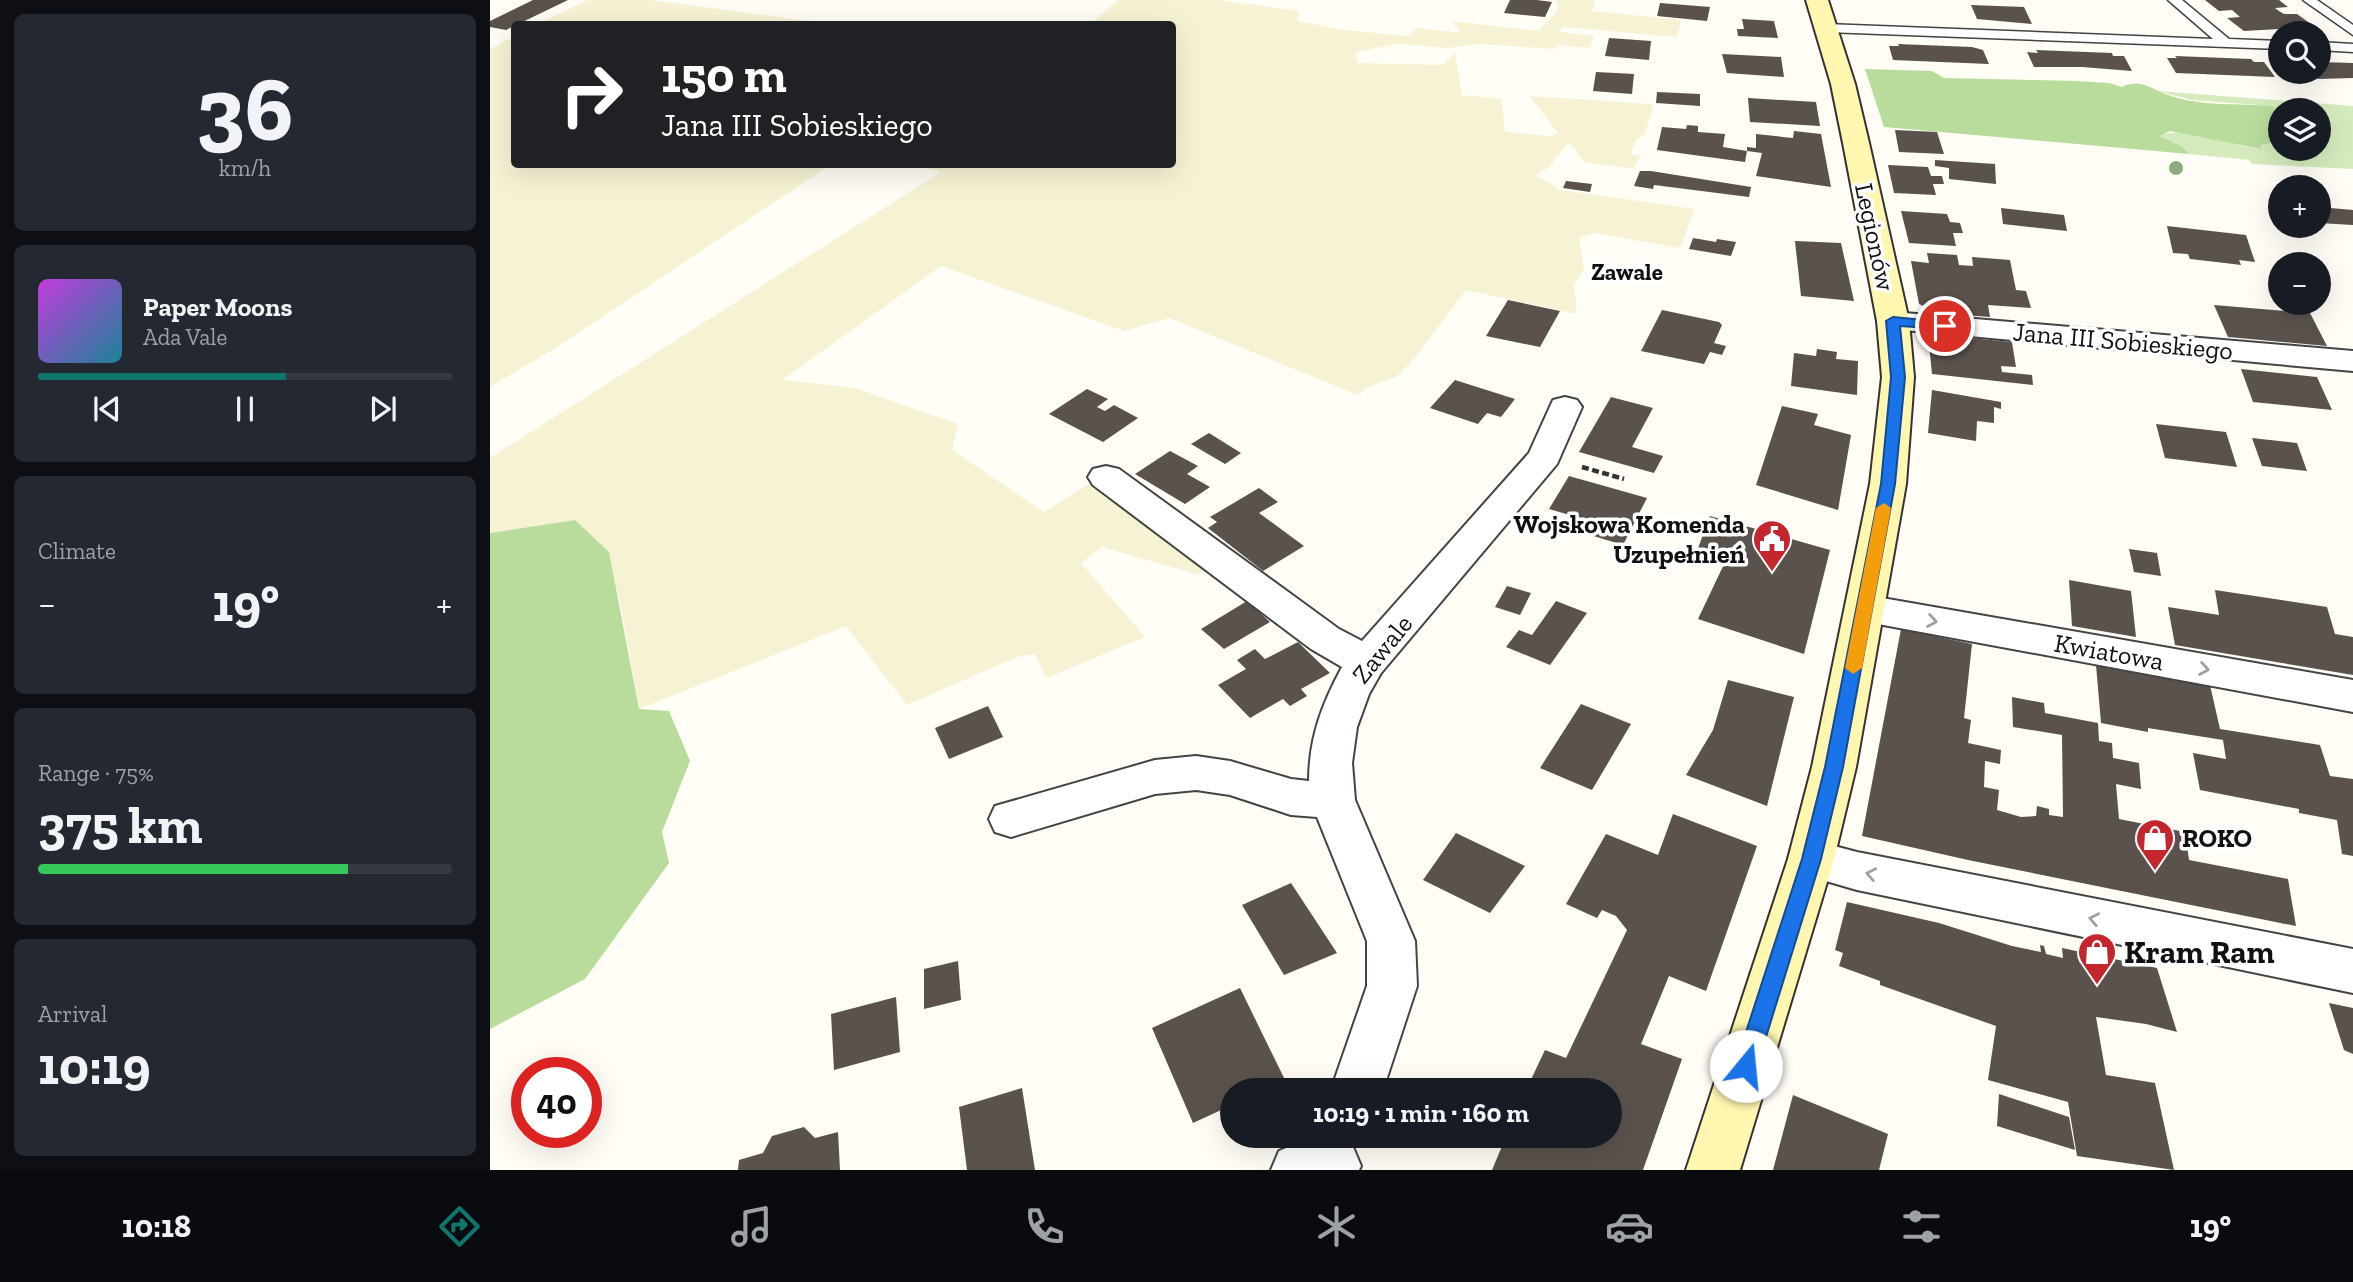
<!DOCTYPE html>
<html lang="en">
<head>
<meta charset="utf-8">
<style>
	body { margin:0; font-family:"Zilla Slab",serif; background:#242831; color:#f1f3f6; height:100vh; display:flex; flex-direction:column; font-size:26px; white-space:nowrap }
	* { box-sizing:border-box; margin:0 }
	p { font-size:23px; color:#9ea1a6 }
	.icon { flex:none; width:38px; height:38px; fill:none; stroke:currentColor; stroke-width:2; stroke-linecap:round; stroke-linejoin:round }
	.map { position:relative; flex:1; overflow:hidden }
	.sheet { display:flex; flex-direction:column; gap:14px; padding:14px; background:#0d0f14; width:490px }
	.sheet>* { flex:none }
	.top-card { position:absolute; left:21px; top:21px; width:665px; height:147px; border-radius:7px; box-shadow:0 7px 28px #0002; background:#202124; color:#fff; overflow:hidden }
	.fabs { position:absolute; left:1778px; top:21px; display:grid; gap:14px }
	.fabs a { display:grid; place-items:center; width:63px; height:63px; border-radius:50%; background:#171b24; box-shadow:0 7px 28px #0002; font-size:35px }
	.speed { position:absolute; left:21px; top:1057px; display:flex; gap:14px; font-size:35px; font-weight:700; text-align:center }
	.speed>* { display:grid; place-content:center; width:91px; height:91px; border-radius:50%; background:#171b24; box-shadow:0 7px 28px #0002; line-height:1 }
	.speed .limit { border:10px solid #d22; background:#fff; color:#111 }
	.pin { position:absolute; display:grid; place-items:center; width:60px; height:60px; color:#fff; margin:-30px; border:4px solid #fff; border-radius:50%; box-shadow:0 2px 7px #0007 }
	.me { position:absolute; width:77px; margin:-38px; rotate:17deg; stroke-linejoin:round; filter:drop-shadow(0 0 5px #0008) }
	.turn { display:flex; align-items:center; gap:24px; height:147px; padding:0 35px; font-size:32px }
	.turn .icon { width:91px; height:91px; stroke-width:2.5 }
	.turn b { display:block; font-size:49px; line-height:60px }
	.big { font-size:52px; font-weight:800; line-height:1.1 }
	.sheet .card { flex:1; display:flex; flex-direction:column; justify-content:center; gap:10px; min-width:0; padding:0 24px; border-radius:10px; background:#242831 }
	.sheet .dial { align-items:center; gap:0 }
	.dial b { font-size:91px; line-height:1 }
	.song { display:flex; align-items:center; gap:21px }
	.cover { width:84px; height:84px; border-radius:10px; background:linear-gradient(135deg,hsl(290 70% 55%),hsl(190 70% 35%)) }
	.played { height:7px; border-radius:4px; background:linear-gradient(90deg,#0f766e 60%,#363941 60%) }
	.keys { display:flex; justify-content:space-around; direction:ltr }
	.heat { display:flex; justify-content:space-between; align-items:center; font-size:38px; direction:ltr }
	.charge { height:10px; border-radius:5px; background:linear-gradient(90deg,#34c759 75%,#363941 0) }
	.trip { position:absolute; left:730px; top:1078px; width:402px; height:70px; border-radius:35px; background:#171b24; box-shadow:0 7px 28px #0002; font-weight:800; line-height:70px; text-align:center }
	.menu { display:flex; height:112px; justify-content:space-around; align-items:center; background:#090b0e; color:#9ea1a6 }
	.menu .icon { width:49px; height:49px }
	.menu .current { color:#0f766e }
	.menu b { font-size:32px; color:#f1f3f6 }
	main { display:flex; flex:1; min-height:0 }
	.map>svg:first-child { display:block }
	.farmland { fill:#f6f3d4 }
	.green { fill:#d5ebbd }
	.forest { fill:#b9dc9c }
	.building { fill:#5a524d }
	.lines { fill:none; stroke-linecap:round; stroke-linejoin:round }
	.lane-casing { stroke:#444; stroke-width:3 }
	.street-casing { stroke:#444; stroke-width:4 }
	.secondary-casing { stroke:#333; stroke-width:4 }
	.path { stroke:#333; stroke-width:4.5; stroke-dasharray:7 3.5; stroke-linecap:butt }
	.lane { fill:#fff; fill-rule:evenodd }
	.street { fill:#fff; fill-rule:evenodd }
	.secondary { fill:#fff6b0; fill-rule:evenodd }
	.tree { fill:#8dad7f }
	.oneway { stroke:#a0a0a0 }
	.route { fill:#1a73e8; stroke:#114b97; stroke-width:2 }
	.slow { fill:#f59e0b }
	.labels { text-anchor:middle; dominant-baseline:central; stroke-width:7; stroke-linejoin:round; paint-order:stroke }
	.far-neighbourhood-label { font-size:23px; font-weight:bold; fill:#111; stroke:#fff }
	.street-label { font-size:26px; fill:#111; stroke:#fff }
	.poi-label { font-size:26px; font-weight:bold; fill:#111; stroke:#fff; text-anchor:end }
	.near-poi-label { font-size:32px; font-weight:bold; fill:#111; stroke:#fff; text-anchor:start }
</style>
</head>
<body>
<main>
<section class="sheet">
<div class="card dial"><b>36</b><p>km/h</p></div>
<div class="card">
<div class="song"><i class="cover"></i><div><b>Paper Moons</b><p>Ada Vale</p></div></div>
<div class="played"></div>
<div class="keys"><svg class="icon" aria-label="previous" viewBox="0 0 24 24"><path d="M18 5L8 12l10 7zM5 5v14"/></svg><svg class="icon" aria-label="pause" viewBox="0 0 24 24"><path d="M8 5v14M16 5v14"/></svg><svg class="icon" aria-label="next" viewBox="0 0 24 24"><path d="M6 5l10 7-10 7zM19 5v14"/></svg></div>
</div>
<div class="card"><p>Climate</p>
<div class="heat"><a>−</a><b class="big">19°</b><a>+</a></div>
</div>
<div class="card"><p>Range · 75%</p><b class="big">375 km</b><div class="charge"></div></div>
<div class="card"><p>Arrival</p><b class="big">10:19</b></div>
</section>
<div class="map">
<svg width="1863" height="1170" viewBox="0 0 1863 1170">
	<rect width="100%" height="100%" fill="#fffdf5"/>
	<!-- farmland -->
	<path class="farmland" d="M97 0H161L342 24H48Z
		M628 0H729L809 11 807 21 854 30 918 36 926 28 971 33 961 21 1048 31 1067 11V1L1054 0H1105L1102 11 1191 20 1187 37 1072 27 1070 32 1104 36 1100 48 1066 45V49L989 44 958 48 906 44 866 52 867 63 952 65 965 53 972 95 1012 99 1015 132 1060 136 1068 133 1040 96 1161 104 1163 109 1154 135 1147 139 1140 154 1150 156 1144 169 1094 162 1079 142 1059 167 1046 175 1071 190 1205 209 1190 248 1104 233 1089 238 1094 269 1084 284 1087 314 976 290 924 359 906 377 878 387 868 395 679 318 634 331 451 266 292 380 365 388 468 424 462 450 554 512 603 481 714 569 709 575 612 547 591 563 655 637 556 678 545 654 527 657 417 705 356 626 149 709 130 600 85 520 0 533V458L451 172 425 165 682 164V24H600Z
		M24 36V164L340 165 69 346 0 387V49Z"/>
	<!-- green -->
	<path class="green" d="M1667 91 1863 106V169L1762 164 1759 160 1699 154 1693 147 1670 136C1694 124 1743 147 1771 149V145L1790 142V149H1829V110H1790V117L1783 106 1702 100Z"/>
	<!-- forest -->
	<path class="forest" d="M1375 69 1442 71 1454 78 1588 81 1619 83 1632 87C1650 78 1661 89 1678 95 1710 107 1750 103 1783 106L1790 117V142L1771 145V149L1680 131 1670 136 1693 147 1699 154 1394 127Z
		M85 520 119 552 149 709 179 711 200 761 172 832 179 863 95 979 0 1029V533Z"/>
	<!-- building -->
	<path class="building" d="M43 0H78L16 30 0 27V21Z
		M1020 0H1047L1062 2 1055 17 1014 13Z
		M1715 0H1789L1798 7 1785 8 1789 11 1794 14H1807L1825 27 1754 31 1737 18 1750 17 1742 10 1729 11Z
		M1170 3 1220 7 1217 21 1167 16Z
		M1481 5 1534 7 1542 24 1487 19Z
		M1252 19 1284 21 1288 38 1248 36 1247 29H1254Z
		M1119 38 1161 41 1159 60 1115 56Z
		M1408 44 1482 47 1493 50 1499 64 1403 60 1399 46H1409Z
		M1546 50 1622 53 1623 56H1634L1642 71 1592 67H1544L1537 52 1548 53Z
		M1232 54 1291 57 1294 77 1237 73Z
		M1685 56 1761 59 1764 62H1774L1785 77 1686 73 1677 58H1687Z
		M1829 62 1863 63V78L1828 79 1823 72H1829Z
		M1106 72 1144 74 1142 94 1103 91Z
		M1167 92 1210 94V106L1166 103Z
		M1258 98 1326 102 1330 126 1260 122Z
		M1197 125 1208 126V132L1235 134 1233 147 1257 151V147L1266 148V134L1303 138 1304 131 1331 134 1341 187 1266 176 1272 153 1257 151 1255 162 1167 150 1172 127 1196 129Z
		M1405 130 1447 132 1454 154 1409 152Z
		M1445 160 1505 164 1506 184 1459 179V168L1445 166Z
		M1398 165 1438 167 1441 176H1452L1454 184H1443L1446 195 1404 193Z
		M1150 171H1161L1261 187 1259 197 1164 185 1163 189 1144 186Z
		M1076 181 1102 184 1100 192 1073 188Z
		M1829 207 1863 210V225L1829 223Z
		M1511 208 1574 215 1577 231 1513 224Z
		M1411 211 1457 214 1460 222 1470 223 1473 233H1463L1466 246 1419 243Z
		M1677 226 1756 235 1765 262 1749 260 1751 265 1735 263 1700 259 1698 254 1683 253Z
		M1203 238 1226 242 1227 239 1246 242 1241 256 1199 249Z
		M1305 241 1351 243 1364 301 1311 296Z
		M1437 253 1467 255 1469 265 1483 266 1482 257 1520 260 1526 290 1536 291 1541 308 1498 305 1500 317 1448 313 1429 304 1421 261 1439 263Z
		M1018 300 1070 311 1050 347 996 336Z
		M1724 305 1820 313 1837 346 1738 337Z
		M1172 310 1229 322 1232 325 1224 343 1236 346 1232 355 1220 352 1214 364 1151 351Z
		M1438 334 1522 342 1526 367 1511 366 1512 372 1542 375 1543 385 1442 374Z
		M1327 349 1347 352 1346 359 1368 361 1367 395 1301 386 1304 353 1326 356Z
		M1751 369 1827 377 1842 410 1763 402Z
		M965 380 1025 399 1011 417 997 413 988 424 940 408Z
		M597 389 618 399 607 407 615 411 624 405 648 418 613 442 559 414Z
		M1442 390 1511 402V409L1504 407V423L1487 421 1486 441 1438 433Z
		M1121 397 1163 408 1142 447 1173 456 1164 473 1089 452Z
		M1292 406 1328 414 1324 425 1361 435 1348 510 1266 485Z
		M1666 424 1736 432 1747 467 1675 458Z
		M719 433 751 453 735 464 701 444Z
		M1762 438 1807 443 1817 471 1772 466Z
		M680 451 708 466 697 474 720 487 695 504 645 474Z
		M1079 476 1157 498 1133 545 1097 534 1104 522 1059 509Z
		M769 488 788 502 769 513 814 546 773 571 718 528 727 522 720 517Z
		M1220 516 1340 550 1314 654 1208 619 1236 560 1207 551Z
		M1639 549 1667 553 1671 576 1644 572Z
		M1579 580 1641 591 1646 637 1582 626Z
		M1017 586 1041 593 1030 615 1005 607Z
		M1725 590 1837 607 1845 634 1863 637V675L1685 645 1678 607 1729 615Z
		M757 601 780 622 734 649 711 629Z
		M1066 601 1097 613 1060 665 1016 647 1029 630 1042 635Z
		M1411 629 1482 644 1474 718 1481 720 1478 743 1511 750 1510 764 1495 761 1494 787 1509 790 1507 810 1531 817 1546 816 1547 806 1559 809V815L1573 817 1572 735 1523 727 1522 697 1554 703 1555 713 1608 723 1609 741 1622 743 1623 758 1649 763 1651 789 1626 784 1629 819 1695 832 1699 860 1798 879 1806 926 1478 860 1372 836Z
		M808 642 840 673 811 689 817 696 800 706 793 699 760 718 728 685 756 669 747 660 765 649 775 659Z
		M1606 665 1720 685 1730 729 1830 745 1840 776 1863 779V856L1852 854 1847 820 1809 813V809L1710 790 1703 753 1736 759 1733 740 1658 728V732L1611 723Z
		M1238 680 1304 697 1277 806 1196 775 1223 730Z
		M1091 704 1141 724 1102 790 1050 768Z
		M498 706 513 737 459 759 445 728Z
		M1183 814 1267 846 1216 991 1179 976 1151 1044 1192 1059 1153 1170H1002L1015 1139 1007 1136H1120V1090H1036L1055 1050 1076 1058 1137 930 1126 916 1112 910 1107 918 1076 904 1116 834 1168 855Z
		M966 833 1035 866 1000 913 933 880Z
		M801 883 847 953 794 975 752 905Z
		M1357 902 1449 923 1522 946 1551 952 1550 945 1554 946 1556 954 1573 958 1572 948 1667 968 1687 1032 1656 1024 1606 1017 1616 1075 1665 1083 1684 1170 1587 1156 1578 1102 1498 1080 1506 1026 1390 985V981L1349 966 1353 953 1345 950Z
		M468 961 471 1000 434 1009V969Z
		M750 988 795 1080 773 1090H742V1105L703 1123 662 1028Z
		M406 997 410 1052 344 1070 341 1014Z
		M1839 1003 1863 1008V1054L1854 1050Z
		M532 1088 545 1170H477L469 1107Z
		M1509 1094 1579 1117 1585 1150 1507 1126Z
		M1303 1095 1398 1134 1389 1170H1283Z
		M314 1127 325 1138 348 1132 350 1170H248L249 1160 273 1153 282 1136Z"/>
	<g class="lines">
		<defs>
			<path id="lane" d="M1678 0H1692L1739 39 1790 41V49L1336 32 1330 28 1336 24 1723 39Z
				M1813 0H1827L1863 25V35Z
				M1829 42 1863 44V52L1829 50Z"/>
			<path id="street" d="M1403 312 1863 351V371L1392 328 1387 321 1392 314Z
				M1075 397 1087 400 1092 407 1067 464 891 673 879 694 867 727 862 763 865 800 925 941 927 986 893 1090H841L877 986V941L827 817 801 815 740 795 706 790 665 794 521 837 505 832 499 819 505 806 665 760 706 756 740 761 801 779 819 781C819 738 832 704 852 667L821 649 603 485 598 477 603 469 616 466 629 469 849 629 872 641 1039 453 1063 400Z
				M1375 595 1863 680V712L1361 619 1355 609 1361 599Z
				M1321 840 1367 852 1863 949V993L1367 890 1305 872 1298 859 1305 846Z
				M844 1139 863 1147 871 1166 869 1170H781L789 1151 808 1143Z"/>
			<path id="secondary" d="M1316 0H1338L1365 84 1379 143 1419 321 1424 377 1416 484 1366 767 1344 859 1250 1170H1196L1298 859 1322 767 1380 484 1392 377 1387 321 1353 143 1341 84Z"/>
		</defs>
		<!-- lane casing -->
		<use href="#lane" class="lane-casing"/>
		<!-- street casing -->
		<use href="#street" class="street-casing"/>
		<!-- secondary casing -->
		<use href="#secondary" class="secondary-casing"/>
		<!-- path -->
		<path class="path" d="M1092 467 1134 479"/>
		<!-- lane -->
		<use href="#lane" class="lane"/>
		<!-- street -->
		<use href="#street" class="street"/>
		<!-- secondary -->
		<use href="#secondary" class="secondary"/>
	</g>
	<!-- trees -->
	<circle class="tree" cx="1686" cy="168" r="7"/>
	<!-- one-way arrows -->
	<defs><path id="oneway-chevron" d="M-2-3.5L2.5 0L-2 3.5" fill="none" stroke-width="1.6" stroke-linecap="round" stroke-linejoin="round" transform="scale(1.75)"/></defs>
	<g class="oneway">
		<use href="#oneway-chevron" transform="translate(1442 621) rotate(10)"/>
		<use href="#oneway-chevron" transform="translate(1714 669) rotate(10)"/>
		<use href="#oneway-chevron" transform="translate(1381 874) rotate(-169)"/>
		<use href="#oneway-chevron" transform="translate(1604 919) rotate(-169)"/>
	</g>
	<!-- route -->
	<path class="route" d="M1403 317 1455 322 1462 326 1455 329 1410 326 1415 377 1405 484 1353 767 1331 859 1267 1066 1264 1073 1256 1076 1248 1073 1245 1066 1312 859 1335 767 1391 484 1401 377 1396 321Z"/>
	<!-- slow -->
	<path class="slow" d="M1394 503 1401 508 1372 668 1363 674 1355 668 1386 508Z"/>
	<!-- icons -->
	<defs>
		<symbol id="civic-pin" viewBox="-11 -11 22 30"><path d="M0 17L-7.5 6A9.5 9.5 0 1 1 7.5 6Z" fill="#c4262e" stroke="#fff"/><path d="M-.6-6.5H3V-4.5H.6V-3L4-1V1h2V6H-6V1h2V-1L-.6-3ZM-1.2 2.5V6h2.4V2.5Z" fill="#fff"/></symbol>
		<symbol id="shop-pin" viewBox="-11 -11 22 30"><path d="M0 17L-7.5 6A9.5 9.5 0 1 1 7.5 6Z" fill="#c4262e" stroke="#fff"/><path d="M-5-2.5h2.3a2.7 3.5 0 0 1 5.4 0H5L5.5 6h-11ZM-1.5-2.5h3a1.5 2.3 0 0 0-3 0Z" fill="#fff"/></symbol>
	</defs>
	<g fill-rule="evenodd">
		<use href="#civic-pin" x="1260" y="517" width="44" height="60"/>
		<use href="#shop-pin" x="1643" y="816" width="44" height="60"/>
		<use href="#shop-pin" x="1585" y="930" width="44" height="60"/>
	</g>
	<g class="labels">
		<!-- far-neighbourhood labels -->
		<g class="far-neighbourhood-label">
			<text x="1137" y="272">Zawale</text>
		</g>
		<!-- street labels -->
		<g class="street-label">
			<text transform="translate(1385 237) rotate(78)">Legionów</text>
			<text transform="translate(1633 341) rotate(5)">Jana III Sobieskiego</text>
			<text transform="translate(892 649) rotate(-51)">Zawale</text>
			<text transform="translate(1619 652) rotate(10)">Kwiatowa</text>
		</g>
		<!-- poi labels -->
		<g class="poi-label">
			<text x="1255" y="524">Wojskowa Komenda<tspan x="1255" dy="30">Uzupełnień</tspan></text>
			<text x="1692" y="838" text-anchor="start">ROKO</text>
		</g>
		<!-- near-poi labels -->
		<g class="near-poi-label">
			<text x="1634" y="952">Kram Ram</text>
		</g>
	</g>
</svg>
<div class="fabs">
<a><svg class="icon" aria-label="search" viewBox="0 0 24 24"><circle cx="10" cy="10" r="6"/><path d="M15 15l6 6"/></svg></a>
<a><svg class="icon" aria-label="layers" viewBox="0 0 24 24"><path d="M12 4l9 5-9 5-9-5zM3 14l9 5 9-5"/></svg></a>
<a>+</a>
<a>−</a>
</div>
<div class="speed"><div class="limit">40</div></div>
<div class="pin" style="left:1455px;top:326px;background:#d93025"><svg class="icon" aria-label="arrive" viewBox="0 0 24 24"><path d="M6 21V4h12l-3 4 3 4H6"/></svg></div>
<svg class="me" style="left:1256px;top:1066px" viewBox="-20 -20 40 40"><circle r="19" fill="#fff"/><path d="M0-13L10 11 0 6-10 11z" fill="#1a73e8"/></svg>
<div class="trip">10:19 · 1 min · 160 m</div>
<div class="top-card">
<div class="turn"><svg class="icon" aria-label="right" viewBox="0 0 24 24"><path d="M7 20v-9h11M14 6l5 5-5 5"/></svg><div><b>150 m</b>Jana III Sobieskiego</div></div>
</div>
</div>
</main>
<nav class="menu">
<b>10:18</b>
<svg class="icon current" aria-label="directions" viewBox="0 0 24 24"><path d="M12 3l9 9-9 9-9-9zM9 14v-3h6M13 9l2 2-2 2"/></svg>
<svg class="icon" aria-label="music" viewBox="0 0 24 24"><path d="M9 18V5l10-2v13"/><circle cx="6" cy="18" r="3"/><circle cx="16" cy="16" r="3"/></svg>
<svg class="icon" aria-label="phone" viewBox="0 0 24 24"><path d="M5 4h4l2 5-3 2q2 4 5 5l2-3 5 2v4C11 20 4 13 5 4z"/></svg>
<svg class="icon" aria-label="climate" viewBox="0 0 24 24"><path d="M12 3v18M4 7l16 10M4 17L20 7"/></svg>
<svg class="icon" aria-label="car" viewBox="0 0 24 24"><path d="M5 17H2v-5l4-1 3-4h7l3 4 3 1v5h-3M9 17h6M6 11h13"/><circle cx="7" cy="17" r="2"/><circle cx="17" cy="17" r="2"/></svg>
<svg class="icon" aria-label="filters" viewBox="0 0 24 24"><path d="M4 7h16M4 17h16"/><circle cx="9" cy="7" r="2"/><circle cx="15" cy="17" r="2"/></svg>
<b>19°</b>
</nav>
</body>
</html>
